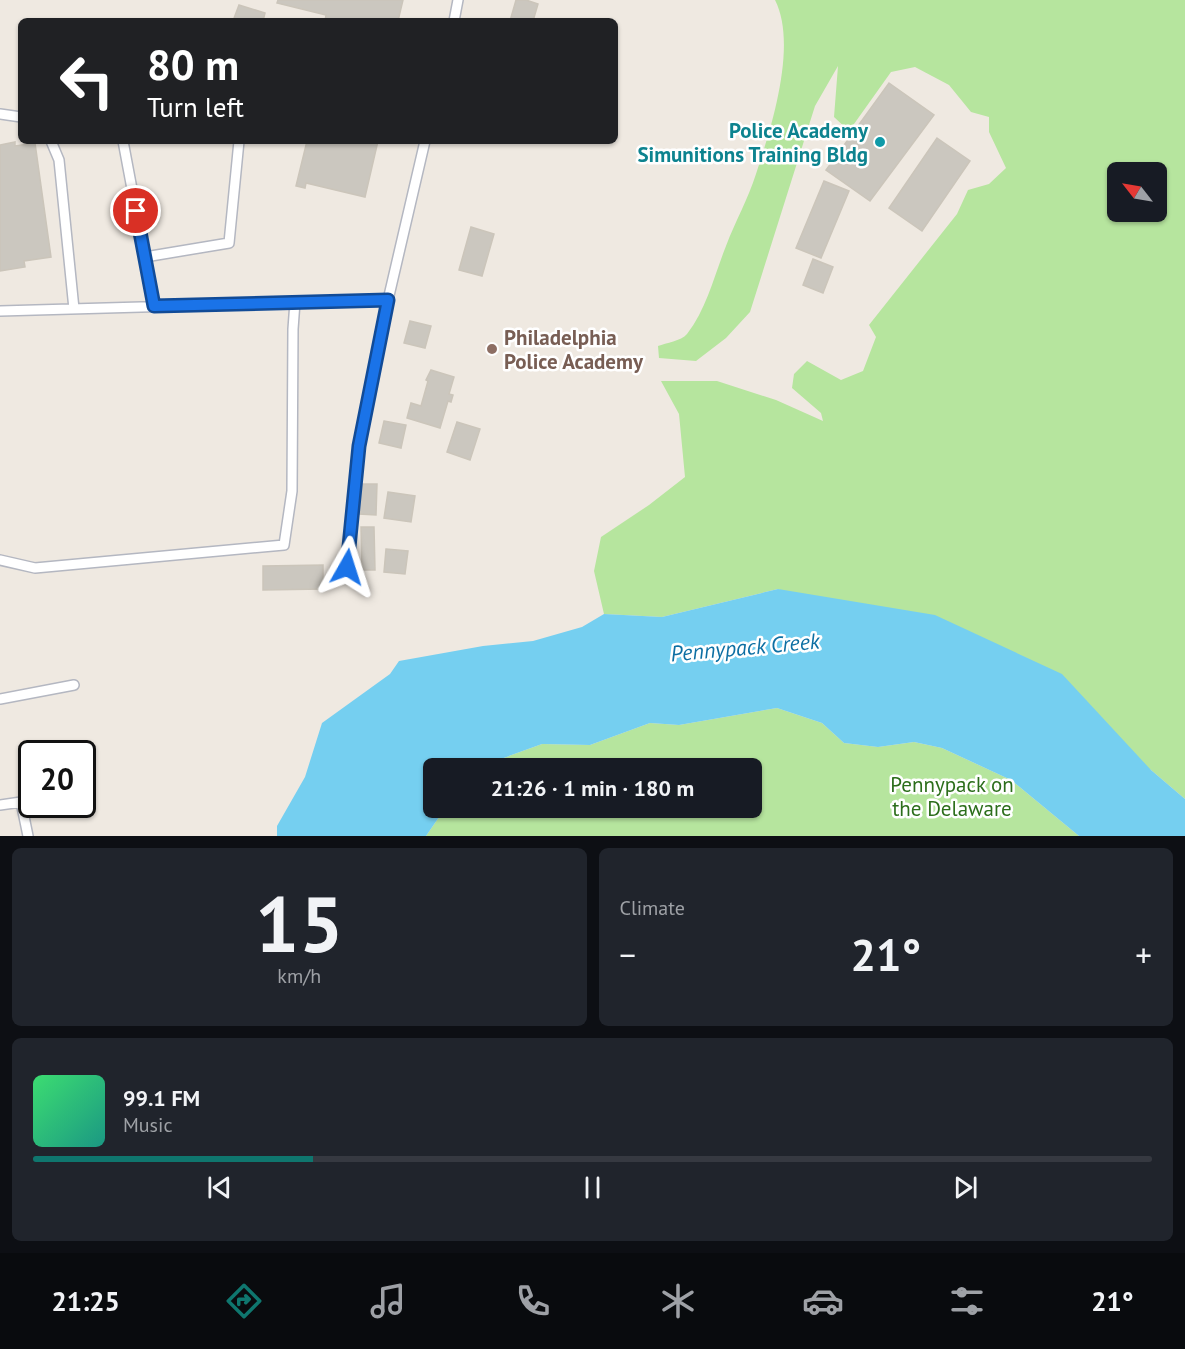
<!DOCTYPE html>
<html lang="en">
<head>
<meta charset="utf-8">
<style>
	body { margin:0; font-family:"PT Sans",sans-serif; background:#20242c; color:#f1f3f6; height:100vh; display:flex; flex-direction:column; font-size:22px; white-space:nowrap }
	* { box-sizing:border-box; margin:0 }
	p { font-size:20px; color:#9ea1a6 }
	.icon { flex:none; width:33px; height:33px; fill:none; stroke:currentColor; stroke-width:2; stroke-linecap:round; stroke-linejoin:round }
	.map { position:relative; height:836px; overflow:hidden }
	.panel { display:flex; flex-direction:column; gap:12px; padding:12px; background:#0d0f14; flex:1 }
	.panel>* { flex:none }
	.hud { position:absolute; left:18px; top:18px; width:600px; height:126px; border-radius:9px; box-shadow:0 2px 4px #0004; background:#202124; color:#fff; overflow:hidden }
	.needle { width:39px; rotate:301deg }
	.fabs { position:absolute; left:1107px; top:162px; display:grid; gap:12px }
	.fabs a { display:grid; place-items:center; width:60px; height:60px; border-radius:9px; background:#171b24; box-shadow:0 2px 4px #0004; font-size:30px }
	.speed { position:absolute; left:18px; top:740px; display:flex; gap:12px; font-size:30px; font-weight:700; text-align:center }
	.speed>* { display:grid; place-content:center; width:78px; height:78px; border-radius:50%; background:#171b24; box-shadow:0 2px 4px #0004; line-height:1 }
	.speed .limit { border:3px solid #111; border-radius:9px; background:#fff; color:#111 }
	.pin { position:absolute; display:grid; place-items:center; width:51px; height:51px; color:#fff; margin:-26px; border:3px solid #fff; border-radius:50%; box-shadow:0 2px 6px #0007 }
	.me { position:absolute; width:66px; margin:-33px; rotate:6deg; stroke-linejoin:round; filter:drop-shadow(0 0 4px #0008) }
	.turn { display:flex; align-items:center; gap:21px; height:126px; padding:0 30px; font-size:27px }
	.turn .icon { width:78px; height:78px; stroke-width:2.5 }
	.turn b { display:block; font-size:42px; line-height:51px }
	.big { font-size:45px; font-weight:700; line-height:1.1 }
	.panel .card { flex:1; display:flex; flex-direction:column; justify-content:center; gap:9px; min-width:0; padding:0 21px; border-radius:9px; background:#20242c }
	.panel .dial { align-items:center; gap:0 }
	.dial b { font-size:78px; line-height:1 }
	.song { display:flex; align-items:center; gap:18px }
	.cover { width:72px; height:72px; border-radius:9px; background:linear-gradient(135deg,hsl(140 70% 55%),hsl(170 70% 35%)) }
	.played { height:6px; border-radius:3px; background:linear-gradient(90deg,#0f766e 25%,#363941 25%) }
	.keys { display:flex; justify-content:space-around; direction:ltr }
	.heat { display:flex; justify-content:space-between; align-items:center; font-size:33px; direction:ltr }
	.panel .tiles { flex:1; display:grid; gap:12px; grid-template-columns:1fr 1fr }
	.card:last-child { grid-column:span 2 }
	.trip { position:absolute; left:423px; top:758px; width:339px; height:60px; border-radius:9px; background:#171b24; box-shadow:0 2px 4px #0004; font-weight:700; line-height:60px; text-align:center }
	.tab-bar { display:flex; height:96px; justify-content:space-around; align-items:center; background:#090b0e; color:#9ea1a6 }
	.tab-bar .icon { width:42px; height:42px }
	.tab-bar .on { color:#0f766e }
	.tab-bar b { font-size:27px; color:#f1f3f6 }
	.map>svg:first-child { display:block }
	.green { fill:#b6e59e; fill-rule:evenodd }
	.water { fill:#75cff0 }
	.building { fill:#cbc7bf; stroke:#cbc5ba; stroke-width:1.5 }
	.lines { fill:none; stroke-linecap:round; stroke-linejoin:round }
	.service-casing { stroke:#b4b7c1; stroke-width:12 }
	.service { stroke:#fff; stroke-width:9 }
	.route-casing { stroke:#114b97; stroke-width:15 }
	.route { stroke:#1a73e8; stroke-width:10 }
	.culture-dot { fill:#0f9aa8; stroke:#fff; stroke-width:2 }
	.education-dot { fill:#8d6e63; stroke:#fff; stroke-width:2 }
	.labels { text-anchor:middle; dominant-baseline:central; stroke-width:5; stroke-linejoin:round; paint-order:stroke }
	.culture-label { font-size:21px; font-weight:bold; fill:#0d838f; stroke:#fff; text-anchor:end }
	.education-label { font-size:21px; font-weight:bold; fill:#785e54; stroke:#fff; text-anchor:start }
	.park-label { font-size:21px; fill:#2c6e1b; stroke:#fff }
	.water-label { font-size:22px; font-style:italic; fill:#0d6fa3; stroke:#fff }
</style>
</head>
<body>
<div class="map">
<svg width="1185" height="836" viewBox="0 0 1185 836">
	<rect width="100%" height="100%" fill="#efe9e1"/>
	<!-- green -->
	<path class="green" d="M775 0H1185V799L1151 770 778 589 662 617 604 614 594 571 601 537 649 505 685 477 679 414 661 381H717L776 400 823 421 821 413 792 388 794 374 807 361 841 380 863 371 876 337 869 325 957 214 968 190 989 184 1006 168 989 132V117L971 112 949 85 915 67 891 72 849 131 834 117 838 66 815 106 750 312 726 338 696 361 659 358 658 346C666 343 681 341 687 334 707 308 714 276 726 246 735 222 748 199 756 174 771 129 798 45 775 0ZM1118 172H1156V212H1118Z
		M777 708 822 723 844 743 878 747 914 742 942 748 1011 780 1079 836H426L446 807H752V768H476L542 744 590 745 650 723 679 725Z"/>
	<!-- water -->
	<path class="water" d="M778 589 935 615 1062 674 1151 770 1185 799V836H1079L1011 780 942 748 914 742 878 747 844 743 822 723 777 708 679 725 650 723 590 745 542 744 476 768H434V807H446L426 836H277V826L305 777 322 723 390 674 399 661 483 646 533 641 582 627 604 614 662 617Z"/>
	<!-- building -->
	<path class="building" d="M278 0H403L398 21H325L326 15 277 3Z
		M516 0H526L538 4 533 21H510Z
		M239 5 265 13 263 21H233Z
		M889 83 934 115 870 201 826 170Z
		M937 138 970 161 922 231 889 208Z
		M307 141H378L365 197 306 183 305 188 296 186Z
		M15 142V146L35 143 51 257 24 261 25 267 0 271V145Z
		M824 181 849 191 821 258 796 248Z
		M471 227 494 234 482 276 459 270Z
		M813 259 833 267 823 293 803 285Z
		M410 321 431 326 425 348 404 343Z
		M431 370 454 377 449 394 453 395 451 402 448 401 440 428 407 418 411 403 421 406 428 381 426 380Z
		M384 421 406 425 401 448 379 443Z
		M457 422 480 429 470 460 447 452Z
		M360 484H377L376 515 359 514Z
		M388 492 415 496 411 522 384 518Z
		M361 527H374L375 570H362Z
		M386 549 408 551 405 574 384 572Z
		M323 565V589L263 590V566Z"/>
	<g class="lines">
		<defs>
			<path id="service" d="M454 21 458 0
				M0 114 21 117
				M51 141 59 160 74 309
				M123 141 154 306
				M145 257 229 243 239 141
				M0 311 388 300
				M0 560 35 568 284 545 292 491 293 329 295 302
				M347 567 359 446 388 300 425 141
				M0 699 74 685
				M0 805 21 802 28 836"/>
		</defs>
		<!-- service casing -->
		<use href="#service" class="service-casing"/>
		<!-- service -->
		<use href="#service" class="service"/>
	</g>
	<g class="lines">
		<defs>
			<path id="route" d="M136 211 154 306 388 300 359 446 347 567"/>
		</defs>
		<!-- route casing -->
		<use href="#route" class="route-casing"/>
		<!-- route -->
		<use href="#route" class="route"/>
	</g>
	<!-- markers -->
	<circle class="culture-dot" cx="880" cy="142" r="6"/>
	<circle class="education-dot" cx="492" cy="349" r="6"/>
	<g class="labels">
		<!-- culture labels -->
		<g class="culture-label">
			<text x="868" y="130">Police Academy<tspan x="868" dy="24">Simunitions Training Bldg</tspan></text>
		</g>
		<!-- education labels -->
		<g class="education-label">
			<text x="504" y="337">Philadelphia<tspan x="504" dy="24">Police Academy</tspan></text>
		</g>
		<!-- park labels -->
		<g class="park-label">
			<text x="952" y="784">Pennypack on<tspan x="952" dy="24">the Delaware</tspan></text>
		</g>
		<!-- water labels -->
		<g class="water-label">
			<text transform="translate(745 647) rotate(-5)">Pennypack Creek</text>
		</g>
	</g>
</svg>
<div class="fabs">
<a><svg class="needle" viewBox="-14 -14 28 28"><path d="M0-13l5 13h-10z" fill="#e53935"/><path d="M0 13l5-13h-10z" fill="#9ea1a6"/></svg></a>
</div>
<div class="speed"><div class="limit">20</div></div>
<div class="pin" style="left:136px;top:211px;background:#d93025"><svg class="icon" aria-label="arrive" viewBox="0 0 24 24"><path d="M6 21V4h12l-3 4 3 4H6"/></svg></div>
<svg class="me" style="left:347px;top:567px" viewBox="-20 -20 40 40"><path d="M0-17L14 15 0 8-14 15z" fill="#1a73e8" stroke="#fff" stroke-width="4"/></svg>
<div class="trip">21:26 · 1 min · 180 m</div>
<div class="hud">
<div class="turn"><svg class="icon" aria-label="left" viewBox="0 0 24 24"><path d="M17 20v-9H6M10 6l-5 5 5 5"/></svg><div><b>80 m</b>Turn left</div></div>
</div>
</div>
<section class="panel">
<div class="tiles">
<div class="card dial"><b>15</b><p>km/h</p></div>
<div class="card"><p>Climate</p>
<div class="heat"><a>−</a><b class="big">21°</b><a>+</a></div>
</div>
<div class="card">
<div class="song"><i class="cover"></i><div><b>99.1 FM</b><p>Music</p></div></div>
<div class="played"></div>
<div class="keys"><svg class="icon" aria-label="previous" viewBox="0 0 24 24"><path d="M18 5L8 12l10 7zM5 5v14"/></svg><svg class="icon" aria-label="pause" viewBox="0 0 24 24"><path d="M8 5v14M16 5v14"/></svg><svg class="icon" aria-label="next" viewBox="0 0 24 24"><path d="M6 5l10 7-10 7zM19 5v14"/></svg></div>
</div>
</div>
</section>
<nav class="tab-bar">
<b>21:25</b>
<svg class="icon on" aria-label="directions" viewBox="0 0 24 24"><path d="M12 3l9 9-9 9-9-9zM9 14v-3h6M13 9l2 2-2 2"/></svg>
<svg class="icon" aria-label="music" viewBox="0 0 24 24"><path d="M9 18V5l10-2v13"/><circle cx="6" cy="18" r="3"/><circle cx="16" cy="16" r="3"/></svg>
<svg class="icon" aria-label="phone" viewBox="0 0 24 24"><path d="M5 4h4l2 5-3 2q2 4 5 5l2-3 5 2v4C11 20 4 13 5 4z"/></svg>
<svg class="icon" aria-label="climate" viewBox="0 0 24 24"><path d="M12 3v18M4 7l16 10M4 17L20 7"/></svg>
<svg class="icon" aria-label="car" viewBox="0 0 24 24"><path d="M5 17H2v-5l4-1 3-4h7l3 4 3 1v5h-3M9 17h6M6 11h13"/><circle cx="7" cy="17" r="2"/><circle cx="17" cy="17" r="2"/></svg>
<svg class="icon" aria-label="filters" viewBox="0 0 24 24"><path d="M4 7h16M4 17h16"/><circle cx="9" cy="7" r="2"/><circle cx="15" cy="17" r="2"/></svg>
<b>21°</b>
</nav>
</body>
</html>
